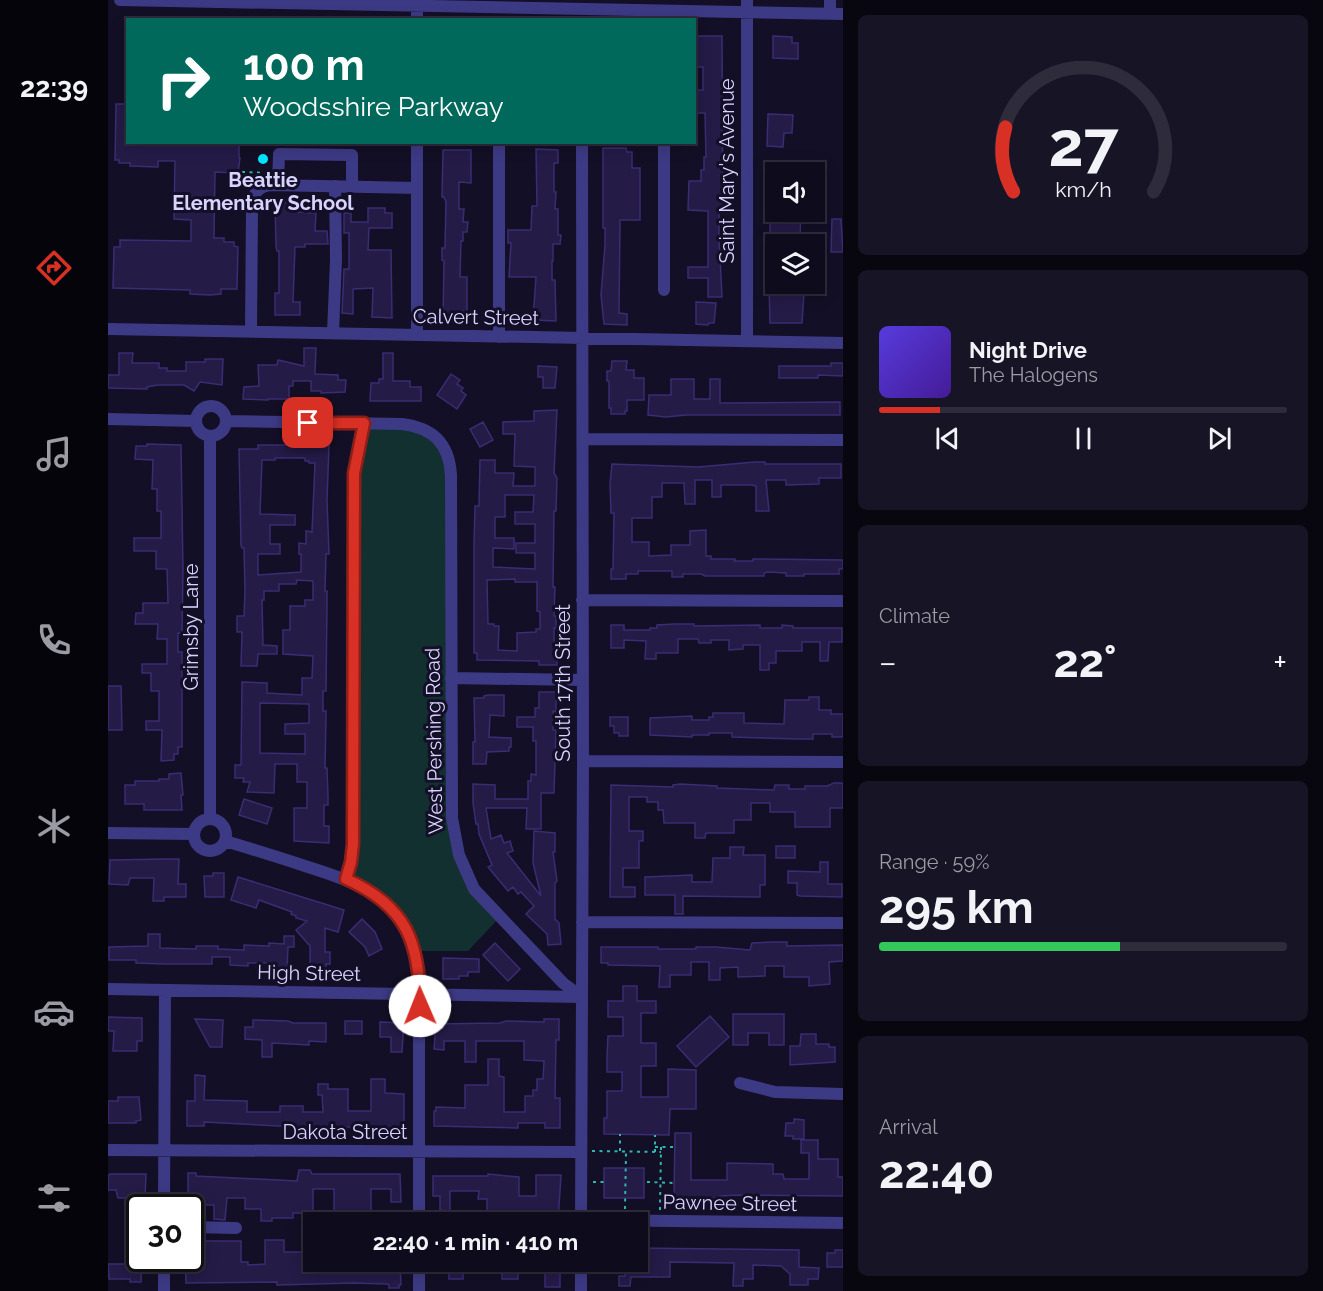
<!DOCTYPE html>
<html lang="en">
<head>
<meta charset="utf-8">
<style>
	body { margin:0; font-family:Raleway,sans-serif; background:#171425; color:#f1f3f6; height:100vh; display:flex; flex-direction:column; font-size:22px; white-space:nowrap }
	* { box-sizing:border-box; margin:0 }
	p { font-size:20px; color:#9b9ba3 }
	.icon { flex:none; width:33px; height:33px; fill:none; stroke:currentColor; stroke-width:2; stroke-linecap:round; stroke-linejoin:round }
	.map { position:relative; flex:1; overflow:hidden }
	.sheet { display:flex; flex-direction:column; gap:15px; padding:15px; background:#08060f; width:480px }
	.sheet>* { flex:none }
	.hud { position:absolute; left:18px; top:18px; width:570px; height:126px; border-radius:0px; box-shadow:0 3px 15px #0003,0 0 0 2px #2e2b3b; background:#00695c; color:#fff; overflow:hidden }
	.fabs { position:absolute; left:657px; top:162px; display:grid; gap:12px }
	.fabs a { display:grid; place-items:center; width:60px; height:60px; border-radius:0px; background:#0e0b1c; box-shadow:0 3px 15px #0003,0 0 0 2px #2e2b3b; font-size:30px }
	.speed { position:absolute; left:18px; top:1194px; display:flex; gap:12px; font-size:30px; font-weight:700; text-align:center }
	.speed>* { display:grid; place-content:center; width:78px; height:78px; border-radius:50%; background:#0e0b1c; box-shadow:0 3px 15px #0003,0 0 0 2px #2e2b3b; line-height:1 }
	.speed .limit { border:3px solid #111; border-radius:9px; background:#fff; color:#111 }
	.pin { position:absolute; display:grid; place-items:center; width:51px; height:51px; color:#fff; margin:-26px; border-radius:12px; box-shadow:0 3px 9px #0006 }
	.me { position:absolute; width:66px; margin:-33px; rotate:359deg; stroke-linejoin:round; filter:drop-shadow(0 0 4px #0008) }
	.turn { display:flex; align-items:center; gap:21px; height:126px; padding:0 18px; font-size:27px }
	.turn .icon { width:78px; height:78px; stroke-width:2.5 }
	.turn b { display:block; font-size:42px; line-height:51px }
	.big { font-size:45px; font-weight:700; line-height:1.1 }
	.sheet .tile { flex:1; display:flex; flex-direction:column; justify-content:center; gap:9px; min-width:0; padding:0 21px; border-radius:9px; background:#171425 }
	.sheet .dial { align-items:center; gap:0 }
	.dial svg { height:156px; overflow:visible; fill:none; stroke:#2e2b3b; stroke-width:7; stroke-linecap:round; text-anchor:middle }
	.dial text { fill:#f1f3f6; stroke:none }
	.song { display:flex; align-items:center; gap:18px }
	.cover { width:72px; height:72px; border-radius:9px; background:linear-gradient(135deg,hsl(250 70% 55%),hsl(260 70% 35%)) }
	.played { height:6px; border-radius:3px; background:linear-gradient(90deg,#d93025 15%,#2e2b3b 15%) }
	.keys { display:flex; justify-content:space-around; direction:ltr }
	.heat { display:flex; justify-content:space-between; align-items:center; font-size:33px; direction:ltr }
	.charge { height:9px; border-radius:4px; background:linear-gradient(90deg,#34c759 59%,#2e2b3b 0) }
	.trip { position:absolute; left:195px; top:1212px; width:345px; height:60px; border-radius:0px; background:#0e0b1c; box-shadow:0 3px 15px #0003,0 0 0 2px #2e2b3b; font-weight:700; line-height:60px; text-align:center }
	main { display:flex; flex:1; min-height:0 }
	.tabs { display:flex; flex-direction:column; width:108px; justify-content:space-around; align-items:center; background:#06040b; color:#9b9ba3 }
	.tabs .icon { width:42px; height:42px }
	.tabs .current { color:#d93025 }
	.tabs b { font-size:27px; color:#f1f3f6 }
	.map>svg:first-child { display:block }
	.green { fill:#12302f }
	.building { fill:#241b47; stroke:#3b2d73; stroke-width:1.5; fill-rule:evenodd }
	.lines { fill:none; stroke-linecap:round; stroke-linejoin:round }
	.path { stroke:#2fb8b0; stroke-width:2; stroke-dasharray:3 4.5; stroke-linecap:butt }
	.minor { stroke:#3d3a85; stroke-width:12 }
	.route-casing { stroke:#8d1f18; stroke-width:15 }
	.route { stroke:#d93025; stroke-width:10 }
	.poi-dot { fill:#00e5ff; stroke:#130f26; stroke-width:2 }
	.labels { text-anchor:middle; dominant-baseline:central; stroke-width:6; stroke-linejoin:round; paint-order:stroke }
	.street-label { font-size:20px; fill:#d9d4ff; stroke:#130f26 }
	.poi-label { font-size:20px; font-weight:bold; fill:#d9d4ff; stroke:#130f26 }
</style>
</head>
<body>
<main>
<nav class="tabs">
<b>22:39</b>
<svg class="icon current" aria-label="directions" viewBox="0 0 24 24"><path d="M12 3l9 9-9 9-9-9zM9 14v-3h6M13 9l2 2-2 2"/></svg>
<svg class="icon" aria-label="music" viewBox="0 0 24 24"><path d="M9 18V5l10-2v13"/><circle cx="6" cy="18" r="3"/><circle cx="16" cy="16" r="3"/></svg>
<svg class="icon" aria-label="phone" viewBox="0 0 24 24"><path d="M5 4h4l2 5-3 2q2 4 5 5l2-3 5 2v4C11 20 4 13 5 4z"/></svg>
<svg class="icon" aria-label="climate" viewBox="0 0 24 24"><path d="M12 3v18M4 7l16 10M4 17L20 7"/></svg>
<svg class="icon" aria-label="car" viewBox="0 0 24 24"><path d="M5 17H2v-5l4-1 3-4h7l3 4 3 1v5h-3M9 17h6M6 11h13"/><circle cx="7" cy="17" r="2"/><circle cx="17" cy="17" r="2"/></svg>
<svg class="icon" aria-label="filters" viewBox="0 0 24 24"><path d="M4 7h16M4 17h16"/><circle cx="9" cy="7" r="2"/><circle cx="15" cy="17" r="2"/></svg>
</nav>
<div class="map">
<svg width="735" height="1291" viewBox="0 0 735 1291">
	<rect width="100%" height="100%" fill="#130f26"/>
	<!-- green -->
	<path class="green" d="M256 424 305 426 341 456 351 855 392 917 360 951H307L296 925 238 879 246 473Z"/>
	<!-- building -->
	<path class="building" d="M586 36H614L615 207H611V236L614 297H600V278H580V267H600V211L580 210 581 181H593V170H596V157H598L597 113H586V90H595V67H586Z
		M665 36 684 37V43H690V59L665 58Z
		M8 104H20V142H131V158H132L130 173 107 172 106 238H116V242H126V246L130 247 129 289H113V294L102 295 82 294V290L5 288 6 247H12V240L83 241V220L66 219 67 161H50V167L22 166V163H11V160H7Z
		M660 114 685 115 684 133H676L675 147 659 146Z
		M495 148H518L519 152H524V168H532V220H512L511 313 519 314V325L496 324 493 295 497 245V228H495Z
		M428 149 450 150V163H446V192H448L447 209H450V235H453L452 244H445V261H444V280H447L448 321 425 320 428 277H401L403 243H400V230H423L424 206H429Z
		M335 150H363V183L351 182V209H356L355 222H360L359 232H355V241H353L352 277H359V311H349L348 320H335L336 261 334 260V248H337L338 202 336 197H334Z
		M167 202H186V212L208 213 207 231H219L220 244H197V247H187L185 302H192V315H167V293H171V251H169L168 247Z
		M260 208H277V213H284V228H261L260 250H283L284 318 264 317 265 288 245 289V314L234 313 236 269H241V233H236V213H243V222H260Z
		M662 212H693L692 237H673V244H662Z
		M724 219H733L735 252H723Z
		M661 286H674V293H696L694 323H662Z
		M588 302 608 303 606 323H601L600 325 588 324Z
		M196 348H208L207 374 230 375V380H238L237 392 213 393V391H203V381H185V386H181V399H160V400L135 399 136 387 151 386 150 365H169L170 360 196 366Z
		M11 353H25L24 363H51V368H59V371H78V362H97V359H115L114 385 92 382 86 391 76 385H50L39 387V389L0 388V375H11Z
		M275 353H285V381H302V387H313V401H262L263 383H271V379H275Z
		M504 361H519L518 370H526V378H536V400H519V411H517V414H503V408H501V381H499V371H503Z
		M723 363H735V376L710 375V378H671V366H723Z
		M430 366 449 367 447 388H435V377H430Z
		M343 374 352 380 349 384 355 388 353 391 358 395 349 409 329 395Z
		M563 379H586V399H602V379H612V403L732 402V415H578L558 417 540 415 541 395H563Z
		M449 410 446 473 449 478 448 511H446L445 587H447L446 616H448V628H446V648H449V665H431V661L369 660V653H366V544L367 506H371L372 460H387V473H406L405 486H427V467L406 466 407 434H395V422L426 421V411ZM397 495H426L425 512H407V524H427V543H408V553H427V569L385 567V548L406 549V538H387V517H397ZM407 579V582H429V611L432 612V629H428V632L409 633V651L390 650 391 626H386V624H380L379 580Z
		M375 422 385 440 372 447 362 429Z
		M39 444 73 445 75 568 74 633H70V652H74V747H70V754H66V760L53 761 54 730H38V721H51V691H43V673H34V664H59V639H49L50 624H27L28 613H35V603H60L59 569H48V551H26V538H53V511H49V489H44L45 460 27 459 28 446H39Z
		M150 445H221L219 500 221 554H218L217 591H219V605L218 691H215V711H218V717L217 768H219L220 796V805H216V826H221V843L186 841V808H199V782H189V764H167L166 793 139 792 142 782H135L136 778H127V765H133L134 682 159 683V693L194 695V678H204L205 656 175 654V630H182V606H197V600H205V581L189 580 188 584H171V591H156V600H154L155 645 169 646V654H150L149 666H133L134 632H129V616H136L137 591 136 548H134L133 545 131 449H150ZM167 458H197V461H201V463H207L204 532 198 531V544L191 543V554H193V572L150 575V554H172V544H162V525H187V515L152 514 154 460H167ZM152 703 201 704V723L177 724V734H197V754L152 753Z
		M647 462H657V464H733V478H711V484L678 485V480H658L661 511H648V486L644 485H613V497H604V480H587V504H577L576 483H554V497H544V518H524V542H541V556L563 555V545H582V531L598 530V556H603V559H627L626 561H645V559L735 560V569H731V574H696V576H678V573L660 572 656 573V576H597L593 574H575V577H564V571H530V574H518V579H503V569H505L506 513H503L502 484 504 464 590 467Z
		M566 624H586V626L652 625V628H674V625L685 626V628H734V642H721L720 661H712V642H694V651H668V663H661V670H652V645H635V649L621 650V640H603V643H591L590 639H570V653H548V659H537L538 641 516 640V648H503V625H516V630H542V628H549V625Z
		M0 686H13L14 730H0Z
		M431 692H448V712L445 711V730H448L446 793H433V829H418L419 808H378L383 839 393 835 396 843 402 841 405 851 399 853 433 896 425 863 426 831 447 833V852H445L449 881 447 883V919L451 923 453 944 440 945 439 934 418 914 426 906 413 892 410 894 405 887 400 891 380 867 384 865 371 834 370 824H368L365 803V784L387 785V799H420V781H423V774L428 775V741H425V727H409V717H427V708H431Z
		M380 695H396V716L382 715 381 737 403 738V747H401V751L379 752 378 764H365V742H367L366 698H376V696Z
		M701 697H711V710H723V714H735V737H724V734H705V739H689L624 737V733H601V735H584V737L542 735V718L584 716V720H601V717H605V713H636V723L676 724 677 700H701Z
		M502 717H520V736H511V733H506V726H502Z
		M73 773 75 795H73L74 810H36V804H17V785H27V781H51V779H61V774Z
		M726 783H735V808H722V827H687V812H662V803H643V820H626V833H598L597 838H587V823H556L555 810H550V802H539V797H521V831H535V841H531V868H515V887H527V897H502L503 785 565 787V785L572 784 609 786V788L666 790 667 785H681V789H697V786H719Z
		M136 799 164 808 159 824 131 815Z
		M668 846H687V858H668Z
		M622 847H636L635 855H657V885H652V897L575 896V914H567V895H537V877L584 875V882H604L605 858H622Z
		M58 859H71L70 884H78V897H56V901H45L46 878H22L20 885 1 884 2 860Z
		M712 862H720V884H734V897L692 896 689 895V883H680V871L712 872Z
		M105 873H116V897H97L96 876H105Z
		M130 877 236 910 230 932 217 928V952H222V964H218V969H202V946L188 930 199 921 188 918V916L183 914 184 912 151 900 148 908 123 900Z
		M254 919 267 932 274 949 261 956 257 947 241 932Z
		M40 934H52V948L88 949V946H110V949L136 950V945L161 946V943L176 944V936H186V947H180L179 970 160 969V963H140V966L122 965V957H104V964H57L28 963V960H1V947L40 946Z
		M665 942H679V946L735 945V961L721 962 722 984 701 986V977H676V966H657V976L630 977V967L612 968V980H601V962H583V975H562V987H551L552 966 500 965V963H493V947H550V949H588V947H608L642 950 644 943Z
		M387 943 412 969 400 981 375 955Z
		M335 958 371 959V972H360V976H351V979H335Z
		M515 986H529V1001H548V1013H533V1043H548V1066H533V1097H560V1069L588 1070V1109H562L561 1135 496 1134V1118H499V1091H514V1072H499V1056L500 1036H515V1017H500V1001H515Z
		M625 1014H676V1045H661V1033H640V1045H625Z
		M602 1016 621 1037 588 1067 569 1046Z
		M0 1017 34 1018V1041H29V1051H5L6 1031H0Z
		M87 1019 115 1020 114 1047H102Z
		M436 1019H451V1040H448L447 1098H452V1128H437V1123H410V1128L326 1126V1111H328V1107L357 1108V1085H380V1059H391V1076L396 1077V1112H417V1096H425V1090H429V1079H435L436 1061 416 1060V1041H368V1062H357V1041H336V1050L326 1049 328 1024 392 1023 398 1021 436 1022Z
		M145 1020 180 1021 185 1023H218V1042L201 1041V1045L164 1043V1057H154V1040L137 1039V1027H145Z
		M237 1021H254V1034H237Z
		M272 1022 296 1023 294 1052H283V1037H272Z
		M693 1034H708V1044H721V1047H727V1062L682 1065V1046H692Z
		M87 1075 97 1076 96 1100 139 1101V1112H172V1106H195V1112H215L214 1095H210V1084H220V1089H240V1111H263V1079H277V1093L296 1094V1127H191L96 1122V1126H79V1101H87Z
		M10 1097H31L33 1120 28 1121V1123H0V1101H10Z
		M686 1119 696 1120V1139H685V1136H677L678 1123H686Z
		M567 1133H583V1180H619V1163L665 1164V1174H675L676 1179H701V1153H693V1140H710V1159H730V1177H735V1196L632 1195 612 1196V1198H566Z
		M496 1168H536V1198H496Z
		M191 1170H202L204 1174H292L293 1202H283V1189H263V1212H226V1189H205V1213H185V1218H164V1221H153V1209H137V1198H119L117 1220 106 1219V1205H80V1173H88V1176L189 1181Z
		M2 1174H38L37 1198H10L8 1190H0V1176Z
		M380 1174 411 1177V1196H428V1175H453L450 1222H428V1214H404V1222H379V1199H370L371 1191H342V1211L332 1210V1196H325V1176H380Z
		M17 1215H27L28 1240H18Z
		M157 1240H176V1252H206V1265H234V1262H248V1267H253V1270H279L280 1262H292L293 1285H291V1288H281V1285L279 1284 246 1283 169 1285V1282L78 1283 77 1258H86V1241H133V1262H140V1265L157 1264Z
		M530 1248 691 1250V1267L711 1268 710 1279H700V1285H682V1274L673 1266 645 1265V1279H635V1286H625L626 1263 562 1262V1277H523L522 1286H511V1276H517V1262H530Z
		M727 1250H735V1267H719V1253H727Z
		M21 1259H34L33 1282H22V1279H1L0 1264H21Z
		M341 1262H355V1279H341Z
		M437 1262H446V1272H452V1287H437Z
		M410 1265V1279H394V1266Z"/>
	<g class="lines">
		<!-- path -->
		<path class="path" d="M134 172 159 173
			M547 1147H567
			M484 1151 553 1152
			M512 1151V1134
			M547 1152V1135
			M485 1182H496
			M539 1182 567 1183
			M517 1209 518 1152
			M552 1210 553 1147"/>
		<!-- minor -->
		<path class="minor" d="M12 0 735 14
			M309 0V20
			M639 0V341
			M722 0V13
			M170 185 171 154 244 155V186
			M556 290V142
			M0 329 735 343
			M143 332 144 208C144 195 149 187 162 185L309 188
			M225 333 228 260 227 186
			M309 335V142
			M391 337V142
			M88 421a15 15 0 1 1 30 0a15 15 0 1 1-30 0Z
			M0 419 88 421
			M118 421 294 424C325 428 341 443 343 475L344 818 351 855 366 889 455 983 474 997
			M475 439 735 440
			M474 600 735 601
			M343 678 475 680
			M475 761 735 762
			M86 835a16 16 0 1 1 32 0a16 16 0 1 1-32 0Z
			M102 819V436
			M0 833 86 834
			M117 841C144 849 170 857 197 866 261 886 304 904 311 979V1222
			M238 879 244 862 245 844 246 473 256 424
			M474 922 735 923
			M0 989 474 997
			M632 1083 667 1092 735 1094
			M0 1150 473 1152
			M56 1208 57 990
			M473 1220 735 1223
			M473 1222 475 761 474 142
			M82 1227 128 1228
			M56 1258V1291
			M473 1262V1291
			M311 1291V1262"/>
	</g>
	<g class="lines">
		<defs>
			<path id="route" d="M200 423H256L246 473 245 844 243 862 238 879C299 906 312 943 312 1006"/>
		</defs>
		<!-- route casing -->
		<use href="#route" class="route-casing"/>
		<!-- route -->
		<use href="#route" class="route"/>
	</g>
	<!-- markers -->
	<circle class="poi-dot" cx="155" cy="159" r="6"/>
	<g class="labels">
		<!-- street labels -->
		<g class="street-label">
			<text transform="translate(619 171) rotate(-90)">Saint Mary's Avenue</text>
			<text transform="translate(368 317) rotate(1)">Calvert Street</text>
			<text transform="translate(83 627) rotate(-90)">Grimsby Lane</text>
			<text transform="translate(455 683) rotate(-90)">South 17th Street</text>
			<text transform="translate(326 741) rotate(-91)">West Pershing Road</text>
			<text transform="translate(201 973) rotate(1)">High Street</text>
			<text x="237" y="1132">Dakota Street</text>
			<text transform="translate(622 1203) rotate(1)">Pawnee Street</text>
		</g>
		<!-- poi labels -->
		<g class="poi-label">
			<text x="155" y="180">Beattie<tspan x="155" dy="23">Elementary School</tspan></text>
		</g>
	</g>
</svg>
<div class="fabs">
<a><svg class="icon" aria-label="sound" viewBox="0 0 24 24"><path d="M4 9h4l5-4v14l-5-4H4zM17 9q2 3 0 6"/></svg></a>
<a><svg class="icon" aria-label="layers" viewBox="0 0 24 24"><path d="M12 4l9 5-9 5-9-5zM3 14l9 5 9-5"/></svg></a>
</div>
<div class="speed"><div class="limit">30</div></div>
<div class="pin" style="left:200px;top:423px;background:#d93025"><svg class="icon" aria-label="arrive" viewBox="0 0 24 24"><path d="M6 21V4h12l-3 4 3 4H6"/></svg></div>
<svg class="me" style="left:312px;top:1006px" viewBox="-20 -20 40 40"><circle r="19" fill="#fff"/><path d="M0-13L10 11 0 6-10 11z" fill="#d93025"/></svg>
<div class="trip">22:40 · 1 min · 410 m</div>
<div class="hud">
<div class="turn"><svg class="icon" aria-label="right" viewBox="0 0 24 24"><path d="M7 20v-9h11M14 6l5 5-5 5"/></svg><div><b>100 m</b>Woodsshire Parkway</div></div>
</div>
</div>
<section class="sheet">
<div class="tile dial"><svg viewBox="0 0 100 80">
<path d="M14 69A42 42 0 1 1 86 69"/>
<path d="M14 69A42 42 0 0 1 10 36" stroke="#d93025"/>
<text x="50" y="56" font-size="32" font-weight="700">27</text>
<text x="50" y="72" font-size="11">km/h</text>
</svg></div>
<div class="tile">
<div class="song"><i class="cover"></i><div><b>Night Drive</b><p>The Halogens</p></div></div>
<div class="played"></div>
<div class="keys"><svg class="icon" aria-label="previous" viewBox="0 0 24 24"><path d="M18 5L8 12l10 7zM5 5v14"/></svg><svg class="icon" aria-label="pause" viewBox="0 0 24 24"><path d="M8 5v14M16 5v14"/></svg><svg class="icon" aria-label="next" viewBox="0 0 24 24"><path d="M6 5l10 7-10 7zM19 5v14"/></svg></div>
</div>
<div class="tile"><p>Climate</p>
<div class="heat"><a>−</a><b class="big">22°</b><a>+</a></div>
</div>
<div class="tile"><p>Range · 59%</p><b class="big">295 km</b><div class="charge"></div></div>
<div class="tile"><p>Arrival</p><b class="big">22:40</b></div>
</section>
</main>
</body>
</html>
